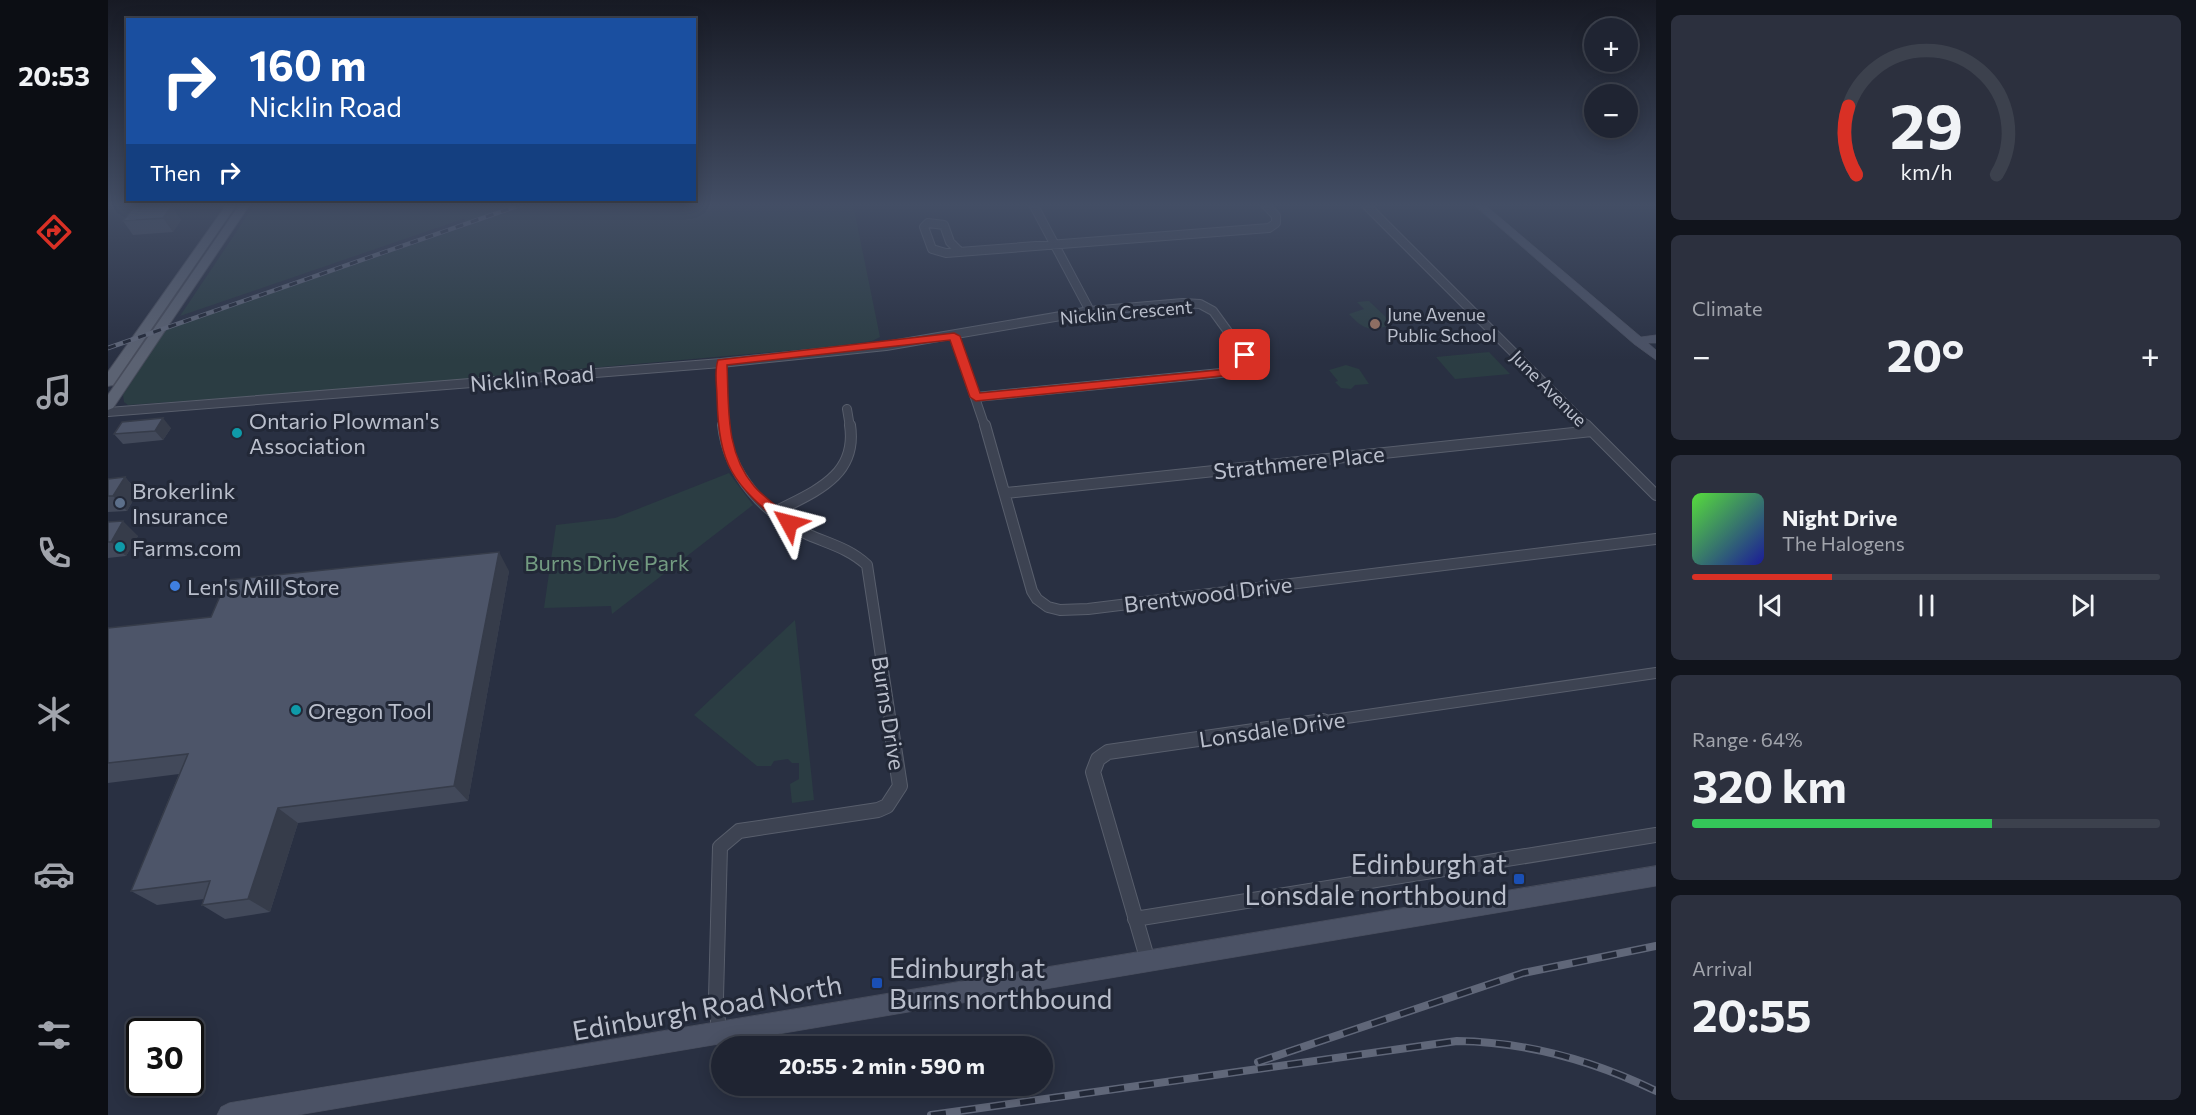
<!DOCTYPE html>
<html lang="en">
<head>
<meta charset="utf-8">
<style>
	body { margin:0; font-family:Commissioner,sans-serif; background:#2c303e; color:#f1f3f6; height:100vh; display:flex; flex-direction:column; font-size:22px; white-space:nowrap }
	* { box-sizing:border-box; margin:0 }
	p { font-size:20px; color:#a1a4ac }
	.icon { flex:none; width:33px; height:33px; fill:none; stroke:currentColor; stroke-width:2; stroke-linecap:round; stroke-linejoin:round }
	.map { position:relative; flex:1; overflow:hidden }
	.drawer { display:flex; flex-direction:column; gap:15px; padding:15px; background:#11141c; width:540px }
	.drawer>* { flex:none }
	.banner { position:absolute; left:18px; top:18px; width:570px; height:183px; border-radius:0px; box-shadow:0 3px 15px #0003,0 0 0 2px #3c414d; background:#1a4fa0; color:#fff; overflow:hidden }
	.tools { position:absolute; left:1476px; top:18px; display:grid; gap:12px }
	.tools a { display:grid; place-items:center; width:54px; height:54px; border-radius:50%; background:#1f2432; box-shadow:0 3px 15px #0003,0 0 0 2px #3c414d; font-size:30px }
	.speed { position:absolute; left:18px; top:1018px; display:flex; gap:12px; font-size:30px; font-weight:700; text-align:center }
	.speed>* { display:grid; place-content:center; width:78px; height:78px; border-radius:50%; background:#1f2432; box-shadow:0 3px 15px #0003,0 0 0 2px #3c414d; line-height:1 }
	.speed .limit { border:3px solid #111; border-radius:9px; background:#fff; color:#111 }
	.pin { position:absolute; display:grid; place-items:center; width:51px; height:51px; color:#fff; margin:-26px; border-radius:12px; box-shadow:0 3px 9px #0006 }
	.me { position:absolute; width:66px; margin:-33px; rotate:308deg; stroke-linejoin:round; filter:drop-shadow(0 0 4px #0008) }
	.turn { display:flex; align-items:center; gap:21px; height:126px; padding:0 24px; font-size:27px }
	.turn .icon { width:78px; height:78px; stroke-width:2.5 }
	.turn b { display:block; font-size:42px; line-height:51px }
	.then { display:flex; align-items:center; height:57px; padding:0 24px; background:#0003; gap:12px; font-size:22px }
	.big { font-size:45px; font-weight:700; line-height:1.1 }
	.drawer .widget { flex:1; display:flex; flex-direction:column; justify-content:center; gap:9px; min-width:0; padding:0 21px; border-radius:9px; background:#2c303e }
	.drawer .dial { align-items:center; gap:0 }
	.dial svg { height:156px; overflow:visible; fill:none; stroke:#3c414d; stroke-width:7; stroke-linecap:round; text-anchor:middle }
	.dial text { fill:#f1f3f6; stroke:none }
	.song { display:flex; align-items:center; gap:18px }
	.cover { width:72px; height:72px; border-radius:9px; background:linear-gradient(135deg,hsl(110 70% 55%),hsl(240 70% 35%)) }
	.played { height:6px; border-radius:3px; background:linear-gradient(90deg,#d93025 30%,#3c414d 30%) }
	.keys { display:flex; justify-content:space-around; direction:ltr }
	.heat { display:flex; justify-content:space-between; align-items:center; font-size:33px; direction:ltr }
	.charge { height:9px; border-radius:4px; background:linear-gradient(90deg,#34c759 64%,#3c414d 0) }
	.trip { position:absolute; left:603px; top:1036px; width:342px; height:60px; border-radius:30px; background:#1f2432; box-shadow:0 3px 15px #0003,0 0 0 2px #3c414d; font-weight:700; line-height:60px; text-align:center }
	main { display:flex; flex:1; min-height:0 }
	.menu { display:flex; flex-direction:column; width:108px; justify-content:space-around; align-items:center; background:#0c0e14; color:#a1a4ac }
	.menu .icon { width:42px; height:42px }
	.menu .current { color:#d93025 }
	.menu b { font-size:27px; color:#f1f3f6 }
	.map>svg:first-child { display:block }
	.green { fill:#2b3d43 }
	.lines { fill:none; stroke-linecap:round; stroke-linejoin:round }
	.street-far2-casing { stroke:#585e6c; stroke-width:10 }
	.street-far1-casing { stroke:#585e6c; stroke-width:12 }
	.street-casing { stroke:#585e6c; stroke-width:16 }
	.secondary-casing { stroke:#474c5b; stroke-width:1 }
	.primary-casing { stroke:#474c5b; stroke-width:2 }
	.street-far2 { stroke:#3d4352; stroke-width:8 }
	.street-far1 { stroke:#3d4352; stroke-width:10 }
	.street { stroke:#3d4352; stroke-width:14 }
	.secondary { fill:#4b5265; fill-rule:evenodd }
	.primary { fill:#5b6272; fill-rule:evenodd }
	.rail-far1-casing { stroke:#606779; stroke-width:4.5 }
	.rail-casing { stroke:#606779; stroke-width:8 }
	.rail-far1 { stroke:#222837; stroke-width:3; stroke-dasharray:8; stroke-linecap:butt }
	.rail { stroke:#222837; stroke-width:5; stroke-dasharray:15; stroke-linecap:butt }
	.wall { fill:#42495a }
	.shaded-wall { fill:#363c4a }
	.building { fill:#4d5569; stroke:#363c4a; stroke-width:1.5 }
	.route { fill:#d93025; stroke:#8d1f18; stroke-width:1.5 }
	.education-dot { fill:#8d6e63; stroke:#222837; stroke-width:2 }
	.culture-dot { fill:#0f9aa8; stroke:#222837; stroke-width:2 }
	.service-dot { fill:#5c6f8a; stroke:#222837; stroke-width:2 }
	.shop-dot { fill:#3f7fe0; stroke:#222837; stroke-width:2 }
	.transit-dot { fill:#1a4fb4; stroke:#222837; stroke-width:2 }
	.labels { text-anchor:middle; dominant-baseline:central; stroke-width:6; stroke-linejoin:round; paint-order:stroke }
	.far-street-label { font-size:18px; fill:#babfcc; stroke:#222837 }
	.far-poi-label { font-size:18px; fill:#babfcc; stroke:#222837; text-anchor:start }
	.street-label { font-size:22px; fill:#babfcc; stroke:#222837 }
	.poi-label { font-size:22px; fill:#babfcc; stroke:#222837; text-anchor:start }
	.park-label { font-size:22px; fill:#739b81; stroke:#222837 }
	.near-poi-label { font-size:27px; fill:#babfcc; stroke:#222837; text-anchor:end }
	.near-street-label { font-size:27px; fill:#babfcc; stroke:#222837 }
</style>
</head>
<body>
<main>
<nav class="menu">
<b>20:53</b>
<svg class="icon current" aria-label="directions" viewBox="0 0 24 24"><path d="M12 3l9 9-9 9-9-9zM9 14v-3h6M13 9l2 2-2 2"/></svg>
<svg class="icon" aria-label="music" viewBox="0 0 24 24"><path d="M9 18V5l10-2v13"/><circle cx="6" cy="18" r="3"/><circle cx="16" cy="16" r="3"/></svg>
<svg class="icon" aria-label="phone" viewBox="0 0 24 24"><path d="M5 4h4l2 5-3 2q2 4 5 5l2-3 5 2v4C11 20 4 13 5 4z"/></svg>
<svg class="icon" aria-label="climate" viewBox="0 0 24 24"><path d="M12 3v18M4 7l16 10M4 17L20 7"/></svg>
<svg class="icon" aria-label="car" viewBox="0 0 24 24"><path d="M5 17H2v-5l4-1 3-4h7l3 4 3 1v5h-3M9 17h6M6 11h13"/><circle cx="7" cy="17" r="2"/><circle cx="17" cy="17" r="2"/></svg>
<svg class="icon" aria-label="filters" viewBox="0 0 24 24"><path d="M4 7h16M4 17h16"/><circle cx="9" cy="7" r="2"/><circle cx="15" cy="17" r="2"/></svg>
</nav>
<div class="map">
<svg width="1548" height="1115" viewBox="0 0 1548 1115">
	<rect width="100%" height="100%" fill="#293042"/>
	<!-- green -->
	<path class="green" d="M147 204H745L772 337 764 341 722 347 220 391 20 405 16 402 15 395 56 332 62 328 362 225 355 219 72 316Z
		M1261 301 1284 323C1266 334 1254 329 1241 314L1256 309 1249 302Z
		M1381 352 1402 374 1347 379 1328 357Z
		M1238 365 1251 369 1261 384 1247 385 1243 389 1233 388 1227 382 1230 381 1221 370Z
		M621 473 645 505 504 614 503 606 436 608 448 525 507 518Z
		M687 620 706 800 684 803 682 784 691 779V763H684L680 759 666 761 663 766H649L586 715Z"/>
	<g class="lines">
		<defs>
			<path id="street-far2" d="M925 204 982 311
				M1257 204 1480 427
				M851 251 842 242 836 225 820 223 816 227 824 249 838 253 1161 228 1168 223V216L1157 204
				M846 336 877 427
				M613 363 616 427
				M739 409 742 427
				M0 412 613 363 778 346 982 311 1075 303 1092 304 1105 311 1137 355 1138 362 1123 372 868 397"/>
			<path id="street-far1" d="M615 425C621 476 657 514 701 535 722 544 742 549 759 565L783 723
				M877 425 924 591 929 599 940 607 952 610 980 609 1548 539
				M1478 425 1548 495
				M898 493 1484 431
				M667 512C705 492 750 477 742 425
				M1204 723 1548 673"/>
			<path id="street" d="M1027 919 1548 835
				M1040 961 985 772 990 759 1000 752 1215 721
				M611 1033 608 997 612 847 631 831 770 810 779 806 792 786 782 721"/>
			<path id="secondary" d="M1365 204H1376L1533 337 1548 335V343H1540L1548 350V360L1526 344Z
				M1548 866V886L190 1115H109L113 1107 121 1103Z"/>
			<path id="primary" d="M119 204H129L5 385 0 386V372Z
				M132 204H142L5 408 0 410V395Z"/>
		</defs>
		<!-- street-far2 casing -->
		<use href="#street-far2" class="street-far2-casing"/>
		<!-- street-far1 casing -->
		<use href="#street-far1" class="street-far1-casing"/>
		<!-- street casing -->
		<use href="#street" class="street-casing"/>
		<!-- secondary casing -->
		<use href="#secondary" class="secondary-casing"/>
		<!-- primary casing -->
		<use href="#primary" class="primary-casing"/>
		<!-- street-far2 -->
		<use href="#street-far2" class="street-far2"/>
		<!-- street-far1 -->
		<use href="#street-far1" class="street-far1"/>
		<!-- street -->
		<use href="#street" class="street"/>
		<!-- secondary -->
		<use href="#secondary" class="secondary"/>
		<!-- primary -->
		<use href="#primary" class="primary"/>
		<defs>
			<path id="rail-far1" d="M0 348 415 204"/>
			<path id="rail" d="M1150 1062 1415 973 1548 946
				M823 1115 1349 1041C1420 1042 1484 1060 1548 1091"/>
		</defs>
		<!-- rail-far1 casing -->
		<use href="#rail-far1" class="rail-far1-casing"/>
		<!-- rail casing -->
		<use href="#rail" class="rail-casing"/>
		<!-- rail-far1 -->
		<use href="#rail-far1" class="rail-far1"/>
		<!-- rail -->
		<use href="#rail" class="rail"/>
	</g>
	<!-- wall -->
	<path class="wall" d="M25 208 73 220 65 232 25 235 15 221Z
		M63 428 55 440 15 444 6 434Z
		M17 477 30 492 19 511 0 512V479Z
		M0 522 30 536 18 556 0 558Z
		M401 571 360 801 190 823 162 912 117 919 94 905 96 899 49 905 23 891 71 774 0 783V628L103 617Z"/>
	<!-- shaded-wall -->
	<path class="shaded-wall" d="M64 206 73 220 65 232 55 218Z
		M55 418 63 428 55 440 47 431Z
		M17 477 30 492 19 511 5 496Z
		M15 521 30 536 18 556 3 542Z
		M391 552 401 571 360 801 346 786Z
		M170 808 190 823 162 912 140 899Z"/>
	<!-- building -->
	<path class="building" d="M64 206 55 218 15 221 25 208Z
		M55 418 47 431 6 434 14 422Z
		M17 477 5 496H0V479Z
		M15 521 3 542H0V522Z
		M391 552 346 786 170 808 140 899 94 905 102 881 23 891 80 754 0 763V628L103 617 119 580Z"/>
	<!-- sky -->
	<linearGradient id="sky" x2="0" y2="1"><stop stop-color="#171a24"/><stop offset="0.57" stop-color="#434e65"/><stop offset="1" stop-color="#434e65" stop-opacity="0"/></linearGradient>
	<rect width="1548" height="360" fill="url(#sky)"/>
	<!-- route -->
	<path class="route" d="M846 333 852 336 872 393 1121 369 1133 362 1132 355 1137 351 1143 355 1144 362 1138 370 1123 375 868 401 862 397 842 340 619 365C621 407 617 452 646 486 656 498 673 509 685 519V526H676C624 482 611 467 609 397 609 386 606 371 610 360Z"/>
	<!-- markers -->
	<circle class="education-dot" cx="1267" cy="324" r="6"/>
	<g class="culture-dot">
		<circle cx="129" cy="433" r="6"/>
		<circle cx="12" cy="547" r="6"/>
		<circle cx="188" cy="710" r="6"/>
	</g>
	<circle class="service-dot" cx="12" cy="503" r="6"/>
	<circle class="shop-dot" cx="67" cy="586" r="6"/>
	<g class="transit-dot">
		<rect x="1405" y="873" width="12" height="12" rx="3"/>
		<rect x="763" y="977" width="12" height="12" rx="3"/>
	</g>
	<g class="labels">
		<!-- far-street labels -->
		<g class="far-street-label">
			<text transform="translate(1018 312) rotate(-5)">Nicklin Crescent</text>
			<text transform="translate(1441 388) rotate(45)">June Avenue</text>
		</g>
		<!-- far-poi labels -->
		<g class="far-poi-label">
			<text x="1279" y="314">June Avenue<tspan x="1279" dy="21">Public School</tspan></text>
		</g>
		<!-- street labels -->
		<g class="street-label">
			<text transform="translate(424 378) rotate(-5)">Nicklin Road</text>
			<text transform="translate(1191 462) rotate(-6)">Strathmere Place</text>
			<text transform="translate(1100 594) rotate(-7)">Brentwood Drive</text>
			<text transform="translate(781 713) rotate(81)">Burns Drive</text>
			<text transform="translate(1164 729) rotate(-8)">Lonsdale Drive</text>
		</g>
		<!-- poi labels -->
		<g class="poi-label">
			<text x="141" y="420">Ontario Plowman's<tspan x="141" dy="25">Association</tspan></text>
			<text x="24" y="490">Brokerlink<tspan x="24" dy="25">Insurance</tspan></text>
			<text x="24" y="547">Farms.com</text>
			<text x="79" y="586">Len's Mill Store</text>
			<text x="200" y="710">Oregon Tool</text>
		</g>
		<!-- park labels -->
		<g class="park-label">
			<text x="499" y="562">Burns Drive Park</text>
		</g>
		<!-- near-poi labels -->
		<g class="near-poi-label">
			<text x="1399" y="863">Edinburgh at<tspan x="1399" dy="31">Lonsdale northbound</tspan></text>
			<text x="781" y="967" text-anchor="start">Edinburgh at<tspan x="781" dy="31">Burns northbound</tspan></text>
		</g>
		<!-- near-street labels -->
		<g class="near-street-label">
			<text transform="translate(599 1007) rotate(-10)">Edinburgh Road North</text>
		</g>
	</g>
</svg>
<div class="tools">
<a>+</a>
<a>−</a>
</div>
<div class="speed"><div class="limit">30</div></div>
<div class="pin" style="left:1137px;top:355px;background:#d93025"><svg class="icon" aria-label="arrive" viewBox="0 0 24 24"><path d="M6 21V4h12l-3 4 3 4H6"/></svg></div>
<svg class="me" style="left:681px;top:523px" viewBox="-20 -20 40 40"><path d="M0-17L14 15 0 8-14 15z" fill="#d93025" stroke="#fff" stroke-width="4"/></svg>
<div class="trip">20:55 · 2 min · 590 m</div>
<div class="banner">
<div class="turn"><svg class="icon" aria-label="right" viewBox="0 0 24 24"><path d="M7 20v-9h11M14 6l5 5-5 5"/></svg><div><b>160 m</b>Nicklin Road</div></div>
<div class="then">Then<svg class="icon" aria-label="right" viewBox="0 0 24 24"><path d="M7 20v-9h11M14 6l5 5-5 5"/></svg></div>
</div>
</div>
<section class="drawer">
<div class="widget dial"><svg viewBox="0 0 100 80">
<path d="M14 69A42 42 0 1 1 86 69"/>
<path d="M14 69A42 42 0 0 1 10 34" stroke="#d93025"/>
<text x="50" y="56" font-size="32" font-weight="700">29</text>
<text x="50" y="72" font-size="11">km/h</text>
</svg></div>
<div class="widget"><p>Climate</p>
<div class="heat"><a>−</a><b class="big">20°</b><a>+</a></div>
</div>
<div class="widget">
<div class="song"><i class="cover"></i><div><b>Night Drive</b><p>The Halogens</p></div></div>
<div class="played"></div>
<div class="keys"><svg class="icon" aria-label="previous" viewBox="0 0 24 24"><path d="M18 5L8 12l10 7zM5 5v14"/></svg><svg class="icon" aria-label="pause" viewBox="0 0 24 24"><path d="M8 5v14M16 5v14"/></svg><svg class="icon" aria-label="next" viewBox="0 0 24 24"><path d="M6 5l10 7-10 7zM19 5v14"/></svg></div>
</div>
<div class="widget"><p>Range · 64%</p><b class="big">320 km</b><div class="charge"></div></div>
<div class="widget"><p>Arrival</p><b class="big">20:55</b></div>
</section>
</main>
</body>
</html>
